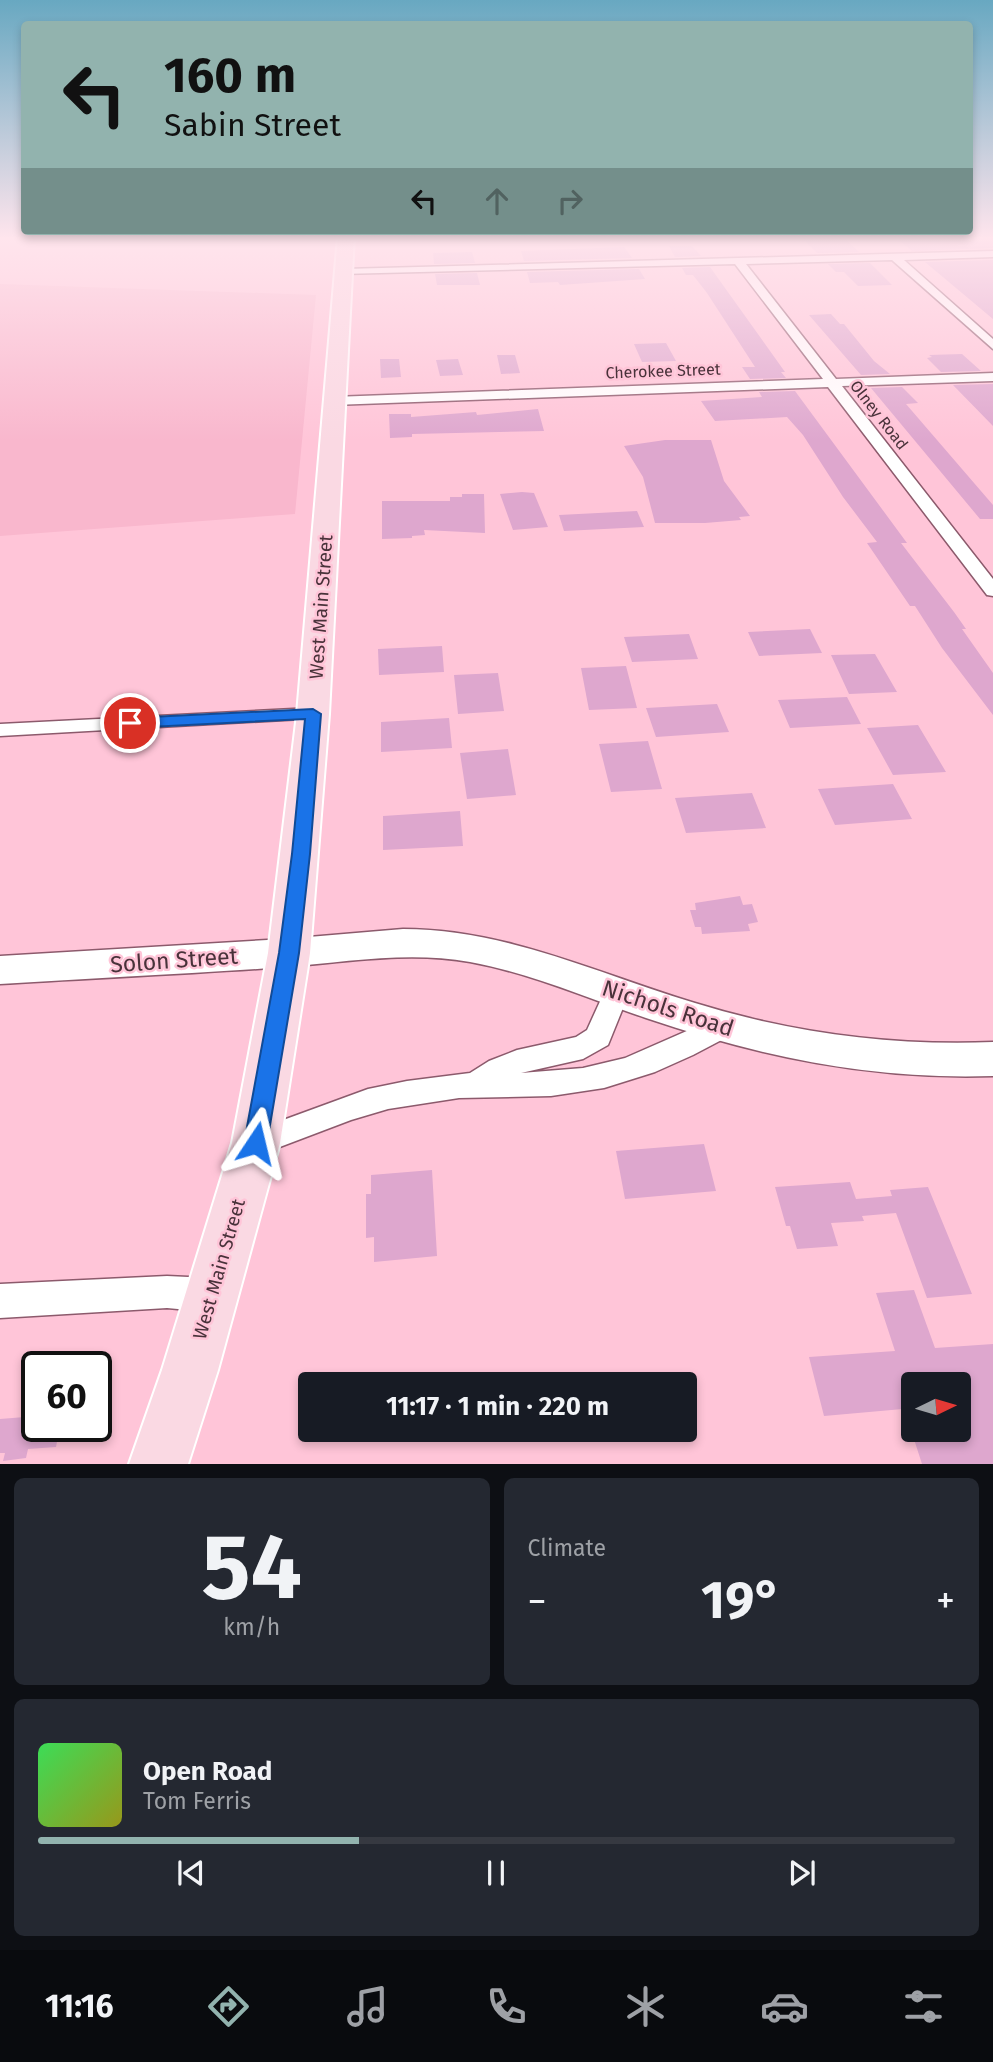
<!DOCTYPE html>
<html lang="en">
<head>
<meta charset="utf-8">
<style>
	body { margin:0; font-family:"Fira Sans",sans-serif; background:#242831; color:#f1f3f6; height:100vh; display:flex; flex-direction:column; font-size:26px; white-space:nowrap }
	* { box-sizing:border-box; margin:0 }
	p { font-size:23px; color:#9ea1a6 }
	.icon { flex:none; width:38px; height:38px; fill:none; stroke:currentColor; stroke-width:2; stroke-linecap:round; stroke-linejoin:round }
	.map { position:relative; height:1464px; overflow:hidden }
	.panel { display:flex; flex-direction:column; gap:14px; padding:14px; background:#0d0f14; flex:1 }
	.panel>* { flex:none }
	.top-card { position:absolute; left:21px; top:21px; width:952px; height:214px; border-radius:7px; box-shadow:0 4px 10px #0003; background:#92b3ae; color:#111; overflow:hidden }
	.needle { width:46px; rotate:85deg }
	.fabs { position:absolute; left:901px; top:1372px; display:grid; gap:14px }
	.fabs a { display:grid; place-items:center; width:70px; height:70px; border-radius:7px; background:#171b24; box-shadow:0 4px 10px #0003; font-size:35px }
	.speed { position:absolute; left:21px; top:1351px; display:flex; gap:14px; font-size:35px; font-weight:700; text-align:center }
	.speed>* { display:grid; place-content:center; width:91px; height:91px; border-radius:50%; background:#171b24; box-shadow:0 4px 10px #0003; line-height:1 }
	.speed .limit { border:4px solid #111; border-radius:10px; background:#fff; color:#111 }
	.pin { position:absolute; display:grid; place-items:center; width:60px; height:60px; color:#fff; margin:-30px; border:4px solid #fff; border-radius:50%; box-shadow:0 2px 7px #0007 }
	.me { position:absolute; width:77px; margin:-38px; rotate:10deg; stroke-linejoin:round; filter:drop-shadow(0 0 5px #0008) }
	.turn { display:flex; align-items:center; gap:24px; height:147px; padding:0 28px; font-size:32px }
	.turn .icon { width:91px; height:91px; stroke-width:2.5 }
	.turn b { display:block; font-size:49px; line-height:60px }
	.lanes { display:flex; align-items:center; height:66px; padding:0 28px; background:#0003; justify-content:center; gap:35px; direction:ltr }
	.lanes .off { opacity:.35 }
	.big { font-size:52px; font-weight:700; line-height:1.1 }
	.panel .tile { flex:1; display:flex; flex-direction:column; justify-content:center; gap:10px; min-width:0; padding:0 24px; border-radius:10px; background:#242831 }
	.panel .dial { align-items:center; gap:0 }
	.dial b { font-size:91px; line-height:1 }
	.song { display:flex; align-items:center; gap:21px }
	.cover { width:84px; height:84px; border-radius:10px; background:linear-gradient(135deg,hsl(130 70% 55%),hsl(60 70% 35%)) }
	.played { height:7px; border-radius:4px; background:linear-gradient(90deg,#92b3ae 35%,#363941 35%) }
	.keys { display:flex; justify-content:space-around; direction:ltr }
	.heat { display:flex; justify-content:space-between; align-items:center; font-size:38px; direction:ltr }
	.panel .tiles { flex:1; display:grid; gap:14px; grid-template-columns:1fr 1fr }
	.tile:last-child { grid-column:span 2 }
	.trip { position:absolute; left:298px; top:1372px; width:399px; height:70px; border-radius:7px; background:#171b24; box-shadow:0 4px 10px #0003; font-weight:700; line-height:70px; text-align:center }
	.tabs { display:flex; height:112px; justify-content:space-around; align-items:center; background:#090b0e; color:#9ea1a6 }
	.tabs .icon { width:49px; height:49px }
	.tabs .current { color:#92b3ae }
	.tabs b { font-size:32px; color:#f1f3f6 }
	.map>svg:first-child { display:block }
	.built { fill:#f9b7cd }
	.building { fill:#dea7ce }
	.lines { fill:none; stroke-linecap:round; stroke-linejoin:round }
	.street-casing { stroke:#8c5a6c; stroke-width:3 }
	.secondary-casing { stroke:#8c5a6c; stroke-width:3 }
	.primary-casing { stroke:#fff; stroke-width:4 }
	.street { fill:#fff; fill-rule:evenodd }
	.secondary { fill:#fff; fill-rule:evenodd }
	.primary { fill:#fad9e3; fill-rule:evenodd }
	.route { fill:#1a73e8; stroke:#114b97; stroke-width:2 }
	.labels { text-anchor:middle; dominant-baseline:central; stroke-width:5; stroke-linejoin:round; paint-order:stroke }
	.far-street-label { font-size:16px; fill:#49323a; stroke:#ffc5d8 }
	.street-label { font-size:19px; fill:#49323a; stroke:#ffc5d8 }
	.near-street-label { font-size:23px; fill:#49323a; stroke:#ffc5d8 }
</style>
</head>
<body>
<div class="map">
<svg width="993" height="1464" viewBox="0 0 993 1464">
	<rect width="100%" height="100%" fill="#ffc5d8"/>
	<!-- built -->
	<path class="built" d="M0 284 316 295 295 514 0 536Z"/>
	<!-- building -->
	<path class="building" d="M800 236H842L859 252 817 253Z
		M894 236H982L993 238V248L912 251Z
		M669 246H692L701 256 675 257Z
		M624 247 632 258 524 261 521 251Z
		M472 252 475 263 434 264 433 253Z
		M993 260V319L925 262Z
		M870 263 892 285 858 286 844 272H836L828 264Z
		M710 267 785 372H781L786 378 750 379 742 367H755L707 293 693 275H686L682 268Z
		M639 269 645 279 560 285 558 282 530 283 527 272Z
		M477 273 480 285H437L435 274Z
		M831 314 840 324H844L874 361 890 374 861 375 809 315Z
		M666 343 676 361 642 362 634 344Z
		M962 354 981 371 941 372 927 358 932 357 929 355Z
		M497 355H515L520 373 501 374Z
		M380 359H399L401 377 381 378Z
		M458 359 463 375 440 376 436 360Z
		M993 384V426L953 385Z
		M902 387 918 403 906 404 993 505V519H980L871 388Z
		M795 391 907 543H901L954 612 966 629H962L993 673V715L942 648 915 606H910L867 543 877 542 843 497 803 435 787 417 715 421 701 401 762 397 759 392Z
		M538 409 544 431 412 434V437L390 438 389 414H411V417L476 412 477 415Z
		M665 440H711L724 481 750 516 739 517 741 520 705 523H655L643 477 624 446Z
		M522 492 534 493 548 527 513 530 500 494Z
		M462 494H484L485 533 424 530 425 535 412 536V538L382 539V501H450V497H462Z
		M637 511 644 527 564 531 559 515Z
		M810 629 822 653 759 656 748 632Z
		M689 634 698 659 632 662 624 637Z
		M442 646 444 672 379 675 378 649Z
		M875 654 897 692 849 694 831 655Z
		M626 666 637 708 589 710 581 668Z
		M498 673 504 711 458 714 454 675Z
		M847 697 861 724 790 728 778 700Z
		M717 704 729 732 656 737 646 708Z
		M449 718 452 748 381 752V722Z
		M918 725 946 772 893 775 867 728Z
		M648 741 662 789 611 792 599 744Z
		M508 749 516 795 467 799 460 753Z
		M893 784 912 819 835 825 818 789Z
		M752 793 766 828 686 833 675 798Z
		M460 811 463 846 383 850V816Z
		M740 896 743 905 752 904 758 922 748 924 750 931 702 934 701 927H695L690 910H696L695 903Z
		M704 1144 716 1191 625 1199 616 1151Z
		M432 1170 437 1256 374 1262V1237L366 1238V1194H371V1175Z
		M850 1182 856 1199 892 1196 890 1190 928 1187 972 1294 927 1298 896 1213 862 1216 864 1221 831 1223 838 1246 797 1249 790 1226H786L775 1187Z
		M914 1290 935 1348 993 1344V1464H922L911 1430H959V1384H914V1408L824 1416 809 1357 895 1351 876 1293Z
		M37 1416V1426H60L56 1447 28 1449 26 1458 3 1461 5 1453H0V1419Z"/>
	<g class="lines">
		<defs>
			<path id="street" d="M993 251V257L904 260 993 339V349L892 260 746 264 836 379 993 373V381L842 386 993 579V596L987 595 828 387 333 405 326 401 333 397 823 379 735 264 340 274V270L344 269Z
				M313 708 320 710 323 714 320 718 0 736V724Z
				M616 982 625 986 629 993 608 1045 583 1059 521 1073 583 1068 625 1058 721 1016 731 1019 735 1027 731 1035 693 1055 655 1072 604 1088 551 1096 459 1098 388 1109 351 1120 256 1156 245 1152 241 1143 245 1134 368 1089 407 1081 470 1073 489 1061 517 1050 576 1037 587 1030 607 986Z
				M167 1276 210 1278 222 1283 227 1295 222 1307 210 1312 167 1308 0 1318V1284Z"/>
			<path id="secondary" d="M403 929C506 929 599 974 695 1003 792 1033 891 1046 993 1042V1076C870 1080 762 1057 646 1018 587 998 530 973 470 962 408 951 347 962 285 967 190 974 95 978 0 984V956L285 939Z"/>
			<path id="primary" d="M338 236H354L329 714 310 953 280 1143 218 1370 188 1464H129L162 1370 232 1143 268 953 297 714Z"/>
		</defs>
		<!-- street casing -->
		<use href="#street" class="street-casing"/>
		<!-- secondary casing -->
		<use href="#secondary" class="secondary-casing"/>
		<!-- primary casing -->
		<use href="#primary" class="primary-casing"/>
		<!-- street -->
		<use href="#street" class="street"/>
		<!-- secondary -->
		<use href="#secondary" class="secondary"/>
		<!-- primary -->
		<use href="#primary" class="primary"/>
	</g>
	<!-- sky -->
	<linearGradient id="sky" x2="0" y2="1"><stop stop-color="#68a8c1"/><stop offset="0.54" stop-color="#ffe5ed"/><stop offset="1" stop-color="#ffe5ed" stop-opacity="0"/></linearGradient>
	<rect width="993" height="441" fill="url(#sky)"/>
	<!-- route -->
	<path class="route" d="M313 709 321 714 310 854 299 953 267 1143 264 1151 256 1154 248 1151 244 1143 279 953 292 854 305 719 130 728 122 723 130 718Z"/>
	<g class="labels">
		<!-- far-street labels -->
		<g class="far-street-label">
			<text transform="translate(663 371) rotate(-2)">Cherokee Street</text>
			<text transform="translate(879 415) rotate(52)">Olney Road</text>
		</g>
		<!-- street labels -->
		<g class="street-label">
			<text transform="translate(321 607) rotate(-86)">West Main Street</text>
			<text transform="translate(219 1269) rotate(-74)">West Main Street</text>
		</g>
		<!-- near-street labels -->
		<g class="near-street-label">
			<text transform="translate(174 960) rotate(-4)">Solon Street</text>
			<text transform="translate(668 1008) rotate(18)">Nichols Road</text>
		</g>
	</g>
</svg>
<div class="fabs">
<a><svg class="needle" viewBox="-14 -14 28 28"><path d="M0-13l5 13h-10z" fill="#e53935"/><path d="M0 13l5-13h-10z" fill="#9ea1a6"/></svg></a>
</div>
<div class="speed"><div class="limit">60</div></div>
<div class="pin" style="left:130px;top:723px;background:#d93025"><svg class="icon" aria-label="arrive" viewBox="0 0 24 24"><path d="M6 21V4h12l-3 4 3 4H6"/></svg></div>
<svg class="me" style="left:256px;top:1143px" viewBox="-20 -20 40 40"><path d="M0-17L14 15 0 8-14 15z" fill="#1a73e8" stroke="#fff" stroke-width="4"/></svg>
<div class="trip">11:17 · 1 min · 220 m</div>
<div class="top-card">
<div class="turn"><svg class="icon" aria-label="left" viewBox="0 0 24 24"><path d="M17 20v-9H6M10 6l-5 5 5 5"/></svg><div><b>160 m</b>Sabin Street</div></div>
<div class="lanes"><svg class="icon" aria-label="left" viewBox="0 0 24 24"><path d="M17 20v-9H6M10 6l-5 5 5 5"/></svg><svg class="icon off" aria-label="ahead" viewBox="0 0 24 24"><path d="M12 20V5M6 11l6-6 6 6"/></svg><svg class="icon off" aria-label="right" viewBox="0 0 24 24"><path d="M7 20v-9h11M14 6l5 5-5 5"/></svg></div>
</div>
</div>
<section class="panel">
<div class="tiles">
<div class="tile dial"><b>54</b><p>km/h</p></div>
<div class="tile"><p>Climate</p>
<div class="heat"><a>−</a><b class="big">19°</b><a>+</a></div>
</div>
<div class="tile">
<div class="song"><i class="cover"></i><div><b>Open Road</b><p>Tom Ferris</p></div></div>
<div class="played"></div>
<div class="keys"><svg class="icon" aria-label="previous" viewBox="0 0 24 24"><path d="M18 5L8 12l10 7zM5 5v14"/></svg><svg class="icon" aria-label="pause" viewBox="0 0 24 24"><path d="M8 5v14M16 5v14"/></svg><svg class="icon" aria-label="next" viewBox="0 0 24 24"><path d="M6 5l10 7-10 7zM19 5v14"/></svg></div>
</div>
</div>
</section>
<nav class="tabs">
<b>11:16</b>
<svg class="icon current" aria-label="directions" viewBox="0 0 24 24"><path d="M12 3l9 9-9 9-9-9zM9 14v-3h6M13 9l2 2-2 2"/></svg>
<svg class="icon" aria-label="music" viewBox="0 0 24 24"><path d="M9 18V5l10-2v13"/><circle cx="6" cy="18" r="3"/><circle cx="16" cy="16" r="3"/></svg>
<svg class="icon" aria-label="phone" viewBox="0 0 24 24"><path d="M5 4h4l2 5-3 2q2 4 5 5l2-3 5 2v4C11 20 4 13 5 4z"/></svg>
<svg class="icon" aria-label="climate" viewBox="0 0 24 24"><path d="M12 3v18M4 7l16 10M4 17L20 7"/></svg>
<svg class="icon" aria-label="car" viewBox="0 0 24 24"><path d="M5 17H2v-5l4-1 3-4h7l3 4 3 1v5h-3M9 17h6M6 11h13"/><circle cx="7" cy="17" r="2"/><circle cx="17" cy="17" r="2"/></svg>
<svg class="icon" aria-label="filters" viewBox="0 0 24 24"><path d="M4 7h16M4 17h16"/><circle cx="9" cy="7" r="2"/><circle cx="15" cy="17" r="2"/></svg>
</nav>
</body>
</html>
